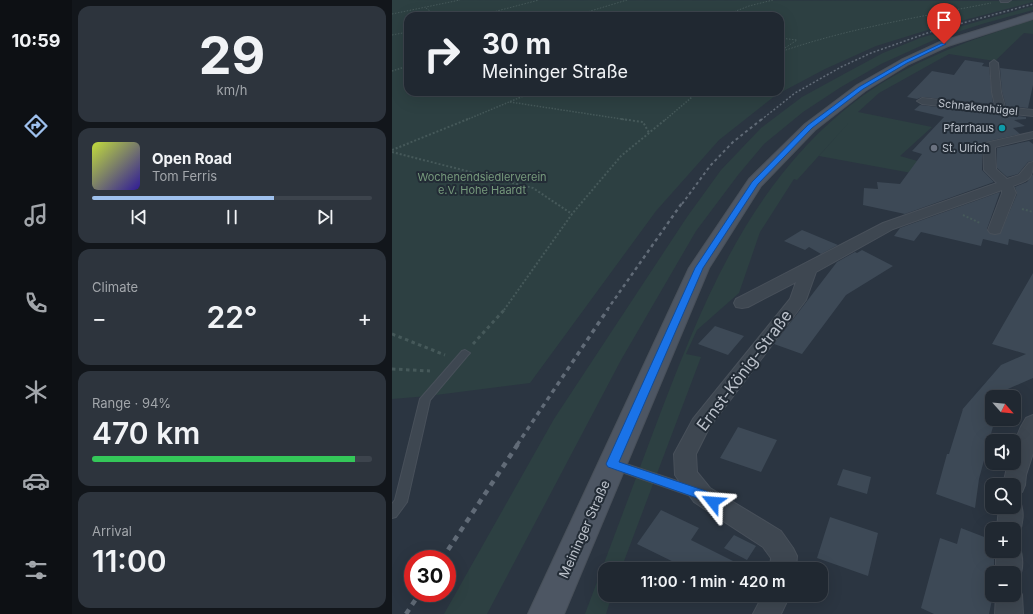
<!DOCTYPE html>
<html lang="en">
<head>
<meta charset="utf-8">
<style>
	body { margin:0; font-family:Inter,sans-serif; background:#2d343d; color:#f1f3f6; height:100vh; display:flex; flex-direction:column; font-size:15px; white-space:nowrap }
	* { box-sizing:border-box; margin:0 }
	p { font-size:13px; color:#a2a6ab }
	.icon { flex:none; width:22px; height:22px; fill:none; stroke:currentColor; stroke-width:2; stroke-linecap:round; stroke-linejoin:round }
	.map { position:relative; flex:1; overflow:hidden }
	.details { display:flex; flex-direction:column; gap:6px; padding:6px; background:#12161b; width:320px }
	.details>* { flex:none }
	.top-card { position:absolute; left:12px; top:12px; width:380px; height:84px; border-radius:12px; box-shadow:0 4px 16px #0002,0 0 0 1px #3d444d; background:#202831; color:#f1f3f6; overflow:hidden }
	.needle { width:26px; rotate:117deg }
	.tools { position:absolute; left:593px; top:390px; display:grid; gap:8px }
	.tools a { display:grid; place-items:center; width:36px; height:36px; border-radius:8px; background:#202831; box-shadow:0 4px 16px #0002,0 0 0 1px #3d444d; font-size:20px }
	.speed { position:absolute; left:12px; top:550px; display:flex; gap:8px; font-size:20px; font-weight:700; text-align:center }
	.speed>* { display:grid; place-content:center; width:52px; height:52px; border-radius:50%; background:#202831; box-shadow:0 4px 16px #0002,0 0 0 1px #3d444d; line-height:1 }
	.speed .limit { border:6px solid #d22; background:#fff; color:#111 }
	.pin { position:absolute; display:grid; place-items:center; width:34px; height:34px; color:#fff; margin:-41px -17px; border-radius:50% 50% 50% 0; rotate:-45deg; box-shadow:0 0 4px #0007 }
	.pin .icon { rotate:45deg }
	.me { position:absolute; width:44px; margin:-22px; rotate:298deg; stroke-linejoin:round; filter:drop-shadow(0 0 3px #0008) }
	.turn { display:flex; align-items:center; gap:14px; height:84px; padding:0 12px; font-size:18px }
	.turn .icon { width:52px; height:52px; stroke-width:2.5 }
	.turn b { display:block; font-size:28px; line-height:34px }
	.big { font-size:30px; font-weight:600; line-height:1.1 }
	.details .widget { flex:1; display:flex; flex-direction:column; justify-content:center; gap:6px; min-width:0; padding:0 14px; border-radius:12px; background:#2d343d }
	.details .dial { align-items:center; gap:0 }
	.dial b { font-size:52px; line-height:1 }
	.song { display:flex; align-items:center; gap:12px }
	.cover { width:48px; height:48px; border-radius:6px; background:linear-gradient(135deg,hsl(70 70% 55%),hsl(250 70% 35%)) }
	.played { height:4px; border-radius:2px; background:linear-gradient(90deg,#9ec0ed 65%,#3d444d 65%) }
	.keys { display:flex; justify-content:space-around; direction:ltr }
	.heat { display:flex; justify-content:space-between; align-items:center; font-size:22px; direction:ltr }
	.charge { height:6px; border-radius:3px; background:linear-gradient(90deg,#34c759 94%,#3d444d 0) }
	.trip { position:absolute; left:206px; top:562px; width:230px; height:40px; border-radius:12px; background:#202831; box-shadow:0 4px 16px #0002,0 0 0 1px #3d444d; font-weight:600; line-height:40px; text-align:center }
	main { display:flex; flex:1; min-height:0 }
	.menu { display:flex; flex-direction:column; width:72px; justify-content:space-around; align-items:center; background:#0d1014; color:#a2a6ab }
	.menu .icon { width:28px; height:28px }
	.menu .selected { color:#9ec0ed }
	.menu b { font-size:18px; color:#f1f3f6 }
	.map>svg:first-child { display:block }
	.green { fill:#2d4042; fill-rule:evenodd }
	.building { fill:#3d4956 }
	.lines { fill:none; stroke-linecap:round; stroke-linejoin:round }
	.lane-casing { stroke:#48505a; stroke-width:2 }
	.street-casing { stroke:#48505a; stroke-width:2 }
	.secondary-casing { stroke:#48505a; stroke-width:2 }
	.path-far3 { stroke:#46595a; stroke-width:1; stroke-dasharray:1.5 1.5; stroke-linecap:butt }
	.path-far2 { stroke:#46595a; stroke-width:1.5; stroke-dasharray:1.5 1.5; stroke-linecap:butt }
	.path-far1 { stroke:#46595a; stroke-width:2; stroke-dasharray:2 2; stroke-linecap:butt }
	.path { stroke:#46595a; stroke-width:3; stroke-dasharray:3.5 3.5; stroke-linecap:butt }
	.lane { fill:#3e4751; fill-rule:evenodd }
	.street { fill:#3e4751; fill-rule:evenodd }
	.secondary { fill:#4d5663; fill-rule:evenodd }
	.rail-far4 { stroke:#616b77; stroke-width:1.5; stroke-dasharray:2 2; stroke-linecap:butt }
	.rail-far3 { stroke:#616b77; stroke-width:2; stroke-dasharray:3 3; stroke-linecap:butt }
	.rail-far2 { stroke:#616b77; stroke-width:2.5; stroke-dasharray:3.5 3.5; stroke-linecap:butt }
	.rail-far1 { stroke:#616b77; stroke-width:3.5; stroke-dasharray:4.5 4.5; stroke-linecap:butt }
	.rail { stroke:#616b77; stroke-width:4.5; stroke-dasharray:5.5 5.5; stroke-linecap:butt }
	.route { fill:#1a73e8; stroke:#114b97 }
	.culture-dot { fill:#0f9aa8; stroke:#232c36; stroke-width:1.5 }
	.worship-dot { fill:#6b7280; stroke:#232c36; stroke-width:1.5 }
	.labels { text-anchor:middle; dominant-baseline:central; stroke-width:4; stroke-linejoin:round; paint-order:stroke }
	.far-street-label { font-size:11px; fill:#bcc2cb; stroke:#232c36 }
	.far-poi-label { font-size:11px; fill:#bcc2cb; stroke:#232c36; text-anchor:end }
	.far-park-label { font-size:11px; fill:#76997c; stroke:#232c36 }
	.street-label { font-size:13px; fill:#bcc2cb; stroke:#232c36 }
	.near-street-label { font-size:16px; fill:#bcc2cb; stroke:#232c36 }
</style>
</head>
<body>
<main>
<nav class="menu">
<b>10:59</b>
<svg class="icon selected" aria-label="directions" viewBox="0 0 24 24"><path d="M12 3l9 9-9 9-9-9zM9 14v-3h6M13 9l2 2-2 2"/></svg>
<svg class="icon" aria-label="music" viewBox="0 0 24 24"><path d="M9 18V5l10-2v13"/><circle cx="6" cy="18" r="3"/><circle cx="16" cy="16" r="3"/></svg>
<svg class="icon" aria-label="phone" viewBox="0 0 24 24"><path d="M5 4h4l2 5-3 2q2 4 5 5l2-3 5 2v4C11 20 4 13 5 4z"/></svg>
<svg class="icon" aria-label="climate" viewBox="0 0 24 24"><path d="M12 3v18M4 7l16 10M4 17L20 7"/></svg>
<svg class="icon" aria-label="car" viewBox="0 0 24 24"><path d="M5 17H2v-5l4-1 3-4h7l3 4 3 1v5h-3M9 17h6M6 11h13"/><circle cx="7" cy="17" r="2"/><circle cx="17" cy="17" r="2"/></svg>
<svg class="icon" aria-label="filters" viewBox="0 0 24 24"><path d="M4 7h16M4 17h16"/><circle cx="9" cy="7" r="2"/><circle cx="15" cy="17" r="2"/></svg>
</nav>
<section class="details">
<div class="widget dial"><b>29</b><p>km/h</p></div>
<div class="widget">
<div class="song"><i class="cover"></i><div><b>Open Road</b><p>Tom Ferris</p></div></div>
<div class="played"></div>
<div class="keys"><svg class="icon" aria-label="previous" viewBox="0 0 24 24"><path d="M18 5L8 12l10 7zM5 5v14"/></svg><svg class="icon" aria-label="pause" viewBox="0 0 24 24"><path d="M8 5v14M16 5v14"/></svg><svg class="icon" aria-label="next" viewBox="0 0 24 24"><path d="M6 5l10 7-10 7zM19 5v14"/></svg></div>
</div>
<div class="widget"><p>Climate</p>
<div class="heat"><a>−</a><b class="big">22°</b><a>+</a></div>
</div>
<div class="widget"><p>Range · 94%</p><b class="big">470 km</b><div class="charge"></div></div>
<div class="widget"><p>Arrival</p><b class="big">11:00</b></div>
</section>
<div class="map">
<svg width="641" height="614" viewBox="0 0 641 614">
	<rect width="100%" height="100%" fill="#2b3541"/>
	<!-- green -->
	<path class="green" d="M0 0 611 1 641 0V2L542 28 484 46 433 69 384 95 327 140 264 211 138 383 36 396 0 399ZM16 16H388V92H16Z
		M641 6V10L590 24 544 39 489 64 449 87 411 112 372 144 346 175 304 231 229 360 95 614H52L162 419 295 217 329 170 369 128 410 97 452 74 491 53 528 38Z
		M641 20V34L632 33 603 61 557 54 487 93 466 112 540 127 508 156 536 164 525 174 427 156 460 119 405 180 402 179 400 182 368 232 347 293 305 330 294 354 309 357 229 569H213V595H220L214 614H193C216 553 239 491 262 430 310 304 357 180 469 97 520 60 582 38 641 20Z"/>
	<!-- building -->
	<path class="building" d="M573 60 592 63 590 66 597 67 601 104 530 97 525 99 515 97 540 71 562 75Z
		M608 68 641 72V85L636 108 614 106 610 92Z
		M528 105 634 117V119L622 120 633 126 621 128 628 134 593 142 590 144V170L602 182 513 214 471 205 472 188 486 189 485 182 508 184 530 154 520 151 552 117 522 110Z
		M637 141 641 144V161L636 162 626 174 615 177 605 168V148Z
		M641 174V245L617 239 616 245 591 239 589 246 529 232 522 241 502 236 508 228 608 192 595 229 598 234H608L625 194 623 187 635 182Z
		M410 230 415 232 446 245 429 254 417 247 413 250 392 241Z
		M470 250 501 266 454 295 410 354 382 344 445 262 463 252 465 253Z
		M641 273V378L609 392 618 397H600V419H603L587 479 583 508 544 494 555 454H557L571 409 569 411 609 365 634 354 600 344Z
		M323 326 352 336 336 355 306 344Z
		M346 427 385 440 369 472 328 458Z
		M451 469 479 477 475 494 445 485Z
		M269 510 307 528 299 540 357 569H296L245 544Z
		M438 517 486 533 476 576 425 558Z
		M569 528 600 540V558L602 559V573H600L601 595 597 614H542L529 608 548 538 565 544Z
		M342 535 364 546 355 560 332 548Z"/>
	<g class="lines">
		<defs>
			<path id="lane" d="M73 350 78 353 76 355 38 400 15 502 4 517 0 518V504L3 500 28 399 70 351Z
				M222 460 309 489 311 493 309 497 305 498 218 468 216 465 218 462Z"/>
			<path id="street" d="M608 0H619L616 2H609Z
				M602 60 606 63 609 92 613 107 641 110V116L530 104 525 101 530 98 603 106 600 92 598 63Z
				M641 132V138L603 147 604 169 615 179 627 175 637 163 641 162C641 180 636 180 621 186L624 193 608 233 603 234 598 233 596 230 610 193V190L501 229 424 272 414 300 317 428 304 454 305 472 318 488 389 531 401 548 405 556 404 569H378L379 558 371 547 302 502 283 475 282 454 301 419 398 299 404 282 356 307 350 308 344 307 342 303 344 299 491 223 605 183 592 170 591 145 593 143Z
				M641 415V453L634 475 633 485 630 492 622 494V485H611L616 463H622C622 445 624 433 634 418Z
				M622 498 627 500C633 511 631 525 626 536L622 538V529H605L607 507H622Z
				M622 542 626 543C631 555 632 569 626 581L622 583V573H604V551H622Z
				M622 584 626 586 630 595 631 614H603L604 595H622Z
				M371 595H398L389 614H361Z"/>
			<path id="secondary" d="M641 13V19L556 46 517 64 473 91 423 130 369 186 317 268 172 614H136L297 268 357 179 413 124 465 85 509 60 548 42Z"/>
		</defs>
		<!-- lane casing -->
		<use href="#lane" class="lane-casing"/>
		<!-- street casing -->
		<use href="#street" class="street-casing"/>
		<!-- secondary casing -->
		<use href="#secondary" class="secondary-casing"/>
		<!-- path-far3 -->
		<path class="path-far3" d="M34 8 44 16
			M0 14 68 0
			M86 16 147 0
			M182 16 235 0
			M331 16 357 6 381 0
			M0 35 16 32
			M388 38 405 40 390 50
			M388 52C457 28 528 17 599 3"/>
		<!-- path-far2 -->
		<path class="path-far2" d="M0 71 16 66
			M118 102 236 120
			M74 120 141 92
			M273 120 306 92"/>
		<!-- path-far1 -->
		<path class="path-far1" d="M229 119 251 122 257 133
			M0 150 76 119
			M0 152 141 188 180 214
			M630 209 641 212
			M571 215 588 223
			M112 310 180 214 229 156 274 119"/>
		<!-- path -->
		<path class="path" d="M0 334 53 355
			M81 344 113 309
			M0 369 38 371"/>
		<!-- lane -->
		<use href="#lane" class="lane"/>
		<!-- street -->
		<use href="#street" class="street"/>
		<!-- secondary -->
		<use href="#secondary" class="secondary"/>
		<!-- rail-far4 -->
		<path class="rail-far4" d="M369 120 403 93 449 67 479 53 541 31 641 4"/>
		<!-- rail-far3 -->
		<path class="rail-far3" d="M290 204 318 166 341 142 370 119"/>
		<!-- rail-far2 -->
		<path class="rail-far2" d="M215 310 290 203"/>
		<!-- rail-far1 -->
		<path class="rail-far1" d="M125 445 216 309"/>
		<!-- rail -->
		<path class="rail" d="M50 559 126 444
			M14 614 28 593"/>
	</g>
	<!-- route -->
	<path class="route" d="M550 43 554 44 515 63 471 89 420 128 366 184 311 268 227 462 314 491 326 498 328 502 326 506C318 509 312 503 305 498L216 467 214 464 303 268 360 182 416 125 467 87 512 61Z"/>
	<!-- markers -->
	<circle class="culture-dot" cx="610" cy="128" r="4"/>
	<circle class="worship-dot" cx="542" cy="148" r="4"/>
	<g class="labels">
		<!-- far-street labels -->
		<g class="far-street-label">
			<text transform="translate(586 107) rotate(6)">Schnakenhügel</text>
		</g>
		<!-- far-poi labels -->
		<g class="far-poi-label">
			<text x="602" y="128">Pfarrhaus</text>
			<text x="550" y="148" text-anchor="start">St. Ulrich</text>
		</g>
		<!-- far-park labels -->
		<g class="far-park-label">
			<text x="90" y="177">Wochenendsiedlerverein<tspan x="90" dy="13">e.V. Hohe Haardt</tspan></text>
		</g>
		<!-- street labels -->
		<g class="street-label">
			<text transform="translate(192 529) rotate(-66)">Meininger Straße</text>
		</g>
		<!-- near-street labels -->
		<g class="near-street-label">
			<text transform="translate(352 370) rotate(-53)">Ernst-König-Straße</text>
		</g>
	</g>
</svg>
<div class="tools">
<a><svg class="needle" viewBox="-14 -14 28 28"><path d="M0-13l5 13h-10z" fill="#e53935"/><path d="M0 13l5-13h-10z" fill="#a2a6ab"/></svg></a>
<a><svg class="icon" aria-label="sound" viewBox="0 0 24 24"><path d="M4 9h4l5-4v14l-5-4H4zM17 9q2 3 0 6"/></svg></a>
<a><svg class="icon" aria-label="search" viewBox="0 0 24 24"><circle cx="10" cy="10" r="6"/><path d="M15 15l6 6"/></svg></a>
<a>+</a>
<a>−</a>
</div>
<div class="speed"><div class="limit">30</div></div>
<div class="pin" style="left:552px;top:44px;background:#d93025"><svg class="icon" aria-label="arrive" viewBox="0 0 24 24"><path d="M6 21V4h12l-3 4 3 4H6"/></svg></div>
<svg class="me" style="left:321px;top:502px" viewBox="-20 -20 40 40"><path d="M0-17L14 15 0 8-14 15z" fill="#1a73e8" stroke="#fff" stroke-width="4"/></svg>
<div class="trip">11:00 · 1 min · 420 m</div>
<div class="top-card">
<div class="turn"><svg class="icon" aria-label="right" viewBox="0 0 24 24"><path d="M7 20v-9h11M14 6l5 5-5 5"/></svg><div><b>30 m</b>Meininger Straße</div></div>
</div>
</div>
</main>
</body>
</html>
